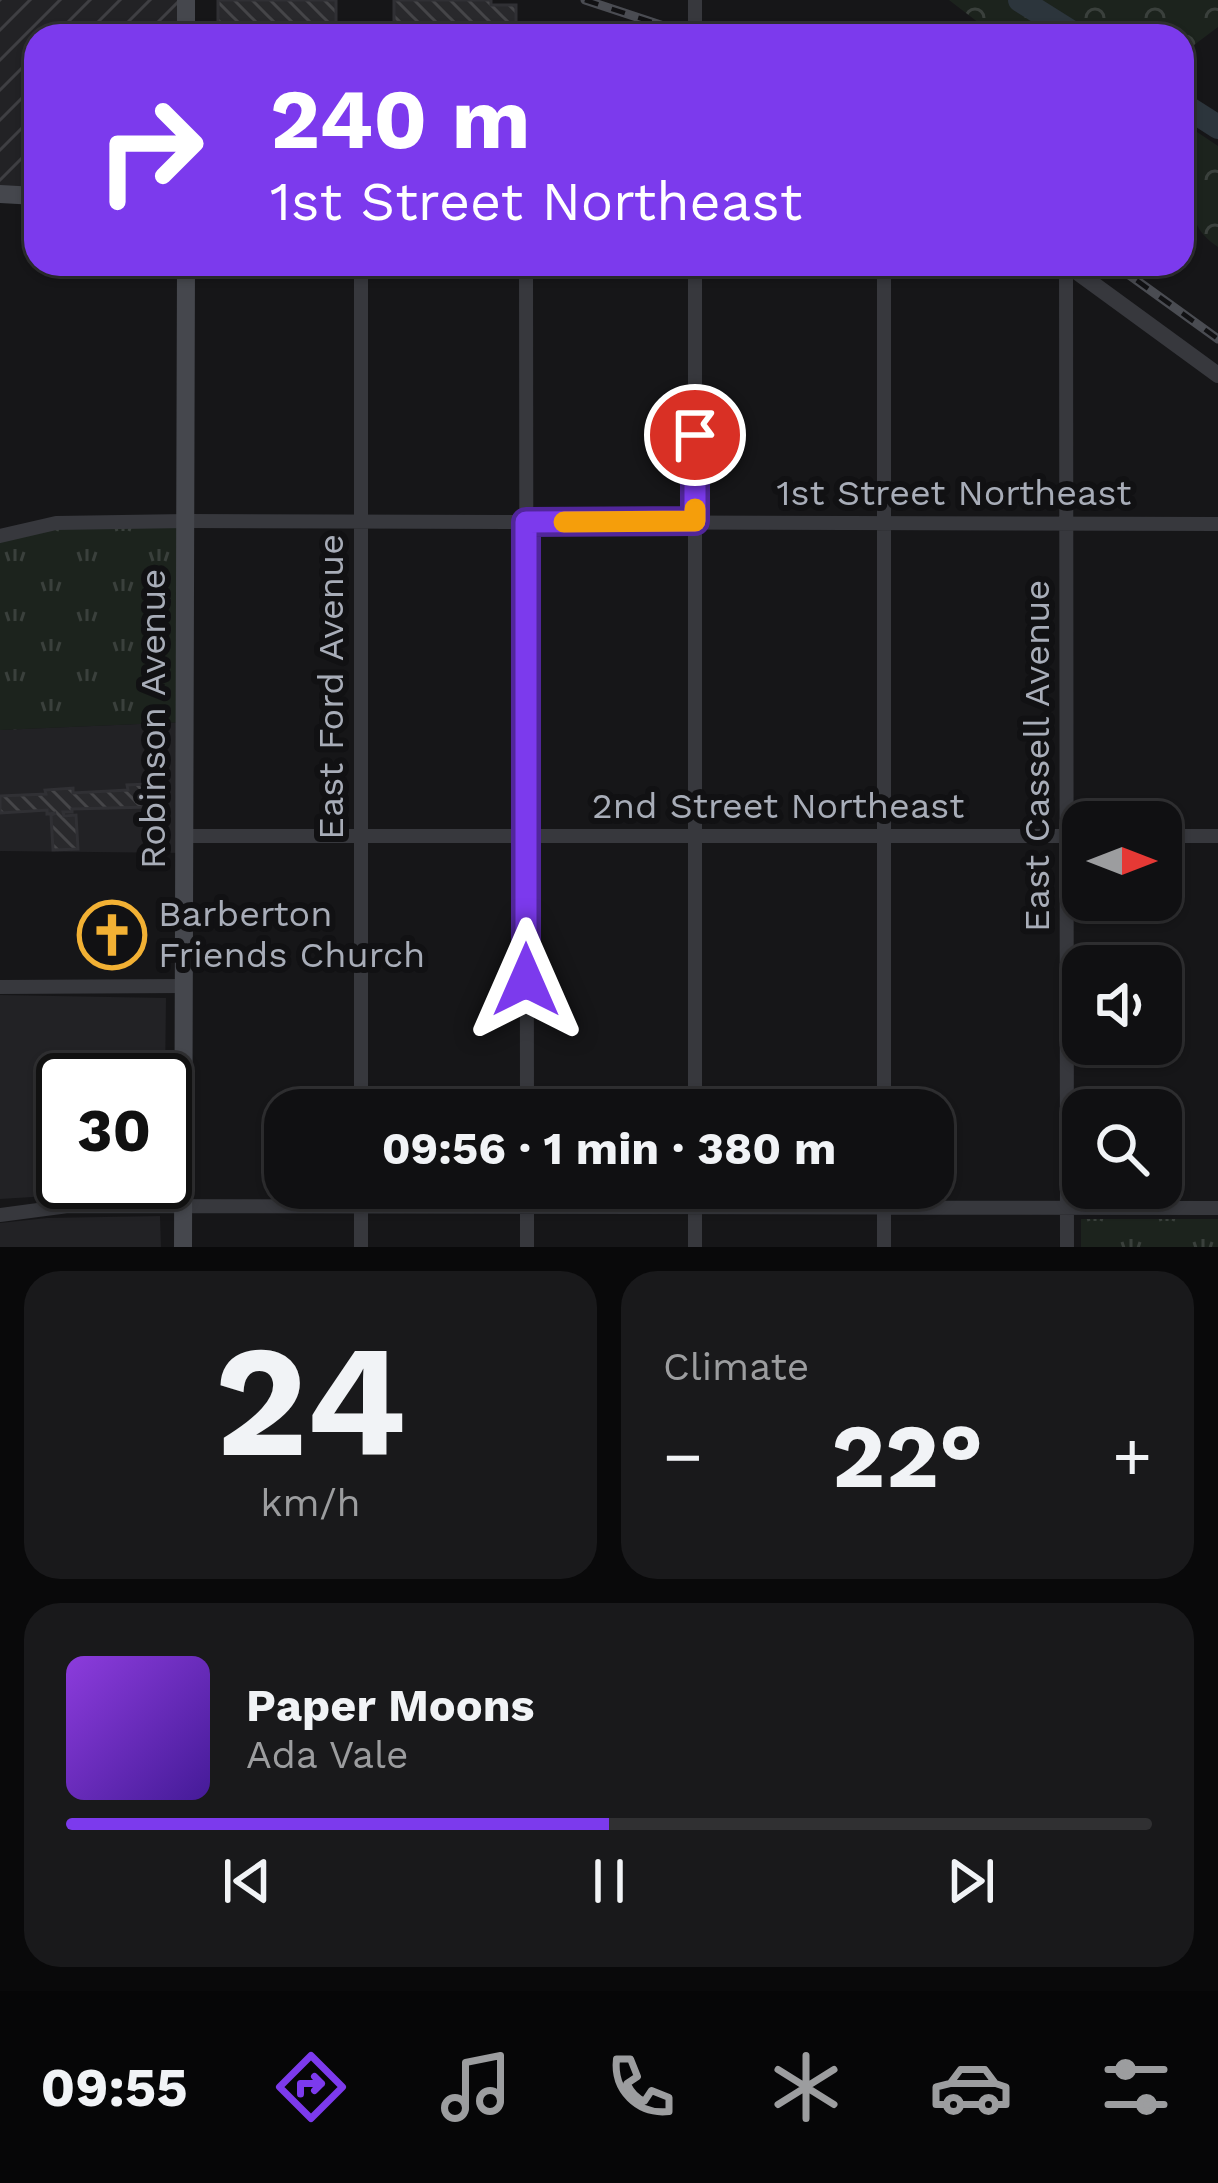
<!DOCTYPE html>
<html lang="en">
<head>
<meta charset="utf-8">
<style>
	body { margin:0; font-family:"Work Sans",sans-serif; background:#19191b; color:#f1f3f6; height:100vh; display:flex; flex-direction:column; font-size:45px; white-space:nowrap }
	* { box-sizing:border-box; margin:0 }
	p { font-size:39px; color:#9c9d9f }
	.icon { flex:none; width:66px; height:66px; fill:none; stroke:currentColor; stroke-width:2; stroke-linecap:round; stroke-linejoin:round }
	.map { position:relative; height:1247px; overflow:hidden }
	.sheet { display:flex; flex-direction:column; gap:24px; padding:24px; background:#09090a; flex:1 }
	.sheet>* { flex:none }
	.top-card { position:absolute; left:24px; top:24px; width:1170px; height:252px; border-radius:36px; box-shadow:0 3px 9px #0004,0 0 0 3px #303032; background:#7c3aed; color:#fff; overflow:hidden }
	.needle { width:78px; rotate:90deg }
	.controls { position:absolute; left:1062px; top:801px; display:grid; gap:24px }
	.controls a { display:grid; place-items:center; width:120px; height:120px; border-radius:24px; background:#101012; box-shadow:0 3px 9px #0004,0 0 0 3px #303032; font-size:60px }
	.speed { position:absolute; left:36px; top:1053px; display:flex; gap:24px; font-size:60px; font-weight:700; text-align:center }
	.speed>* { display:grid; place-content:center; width:156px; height:156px; border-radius:50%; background:#101012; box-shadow:0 3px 9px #0004,0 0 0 3px #303032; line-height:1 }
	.speed .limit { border:6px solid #111; border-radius:18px; background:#fff; color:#111 }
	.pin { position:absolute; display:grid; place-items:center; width:102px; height:102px; color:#fff; margin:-51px; border:6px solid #fff; border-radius:50%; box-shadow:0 3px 12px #0007 }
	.me { position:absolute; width:132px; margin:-66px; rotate:0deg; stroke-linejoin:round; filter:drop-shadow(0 0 9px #0008) }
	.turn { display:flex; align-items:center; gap:42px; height:252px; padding:0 48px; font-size:54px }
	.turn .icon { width:156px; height:156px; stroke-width:2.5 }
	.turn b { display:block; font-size:84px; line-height:102px }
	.big { font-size:90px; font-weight:700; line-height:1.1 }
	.sheet .tile { flex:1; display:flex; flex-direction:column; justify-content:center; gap:18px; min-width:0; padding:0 42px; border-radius:36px; background:#19191b }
	.sheet .dial { align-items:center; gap:0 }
	.dial b { font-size:156px; line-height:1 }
	.song { display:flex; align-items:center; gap:36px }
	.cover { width:144px; height:144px; border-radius:18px; background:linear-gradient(135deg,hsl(270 70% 55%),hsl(260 70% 35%)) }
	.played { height:12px; border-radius:6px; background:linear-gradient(90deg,#7c3aed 50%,#303032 50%) }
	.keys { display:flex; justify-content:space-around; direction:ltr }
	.heat { display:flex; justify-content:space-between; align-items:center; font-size:66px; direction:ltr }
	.sheet .tiles { flex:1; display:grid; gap:24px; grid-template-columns:1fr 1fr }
	.tile:last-child { grid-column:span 2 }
	.trip { position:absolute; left:264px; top:1089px; width:690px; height:120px; border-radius:36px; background:#101012; box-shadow:0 3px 9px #0004,0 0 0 3px #303032; font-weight:700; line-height:120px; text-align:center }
	.dock { display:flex; height:192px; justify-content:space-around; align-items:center; background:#060607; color:#9c9d9f }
	.dock .icon { width:84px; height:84px }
	.dock .active { color:#7c3aed }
	.dock b { font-size:54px; color:#f1f3f6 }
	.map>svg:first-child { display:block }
	.built { fill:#222225 }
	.industrial { fill:url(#industrial-furrows) }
	.grass { fill:url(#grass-tufts) }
	.forest { fill:url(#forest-crowns) }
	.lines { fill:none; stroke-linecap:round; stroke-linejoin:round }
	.river { stroke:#2c353c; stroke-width:24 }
	.building { fill:url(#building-back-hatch); stroke:#303034; stroke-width:3 }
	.minor { stroke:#37383d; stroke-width:14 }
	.tertiary { stroke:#37383d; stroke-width:16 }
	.secondary { stroke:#45474d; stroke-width:18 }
	.rail-casing { stroke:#4a4c52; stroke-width:9 }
	.rail { stroke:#111113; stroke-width:4.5; stroke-dasharray:14; stroke-linecap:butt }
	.route-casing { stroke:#51269a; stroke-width:30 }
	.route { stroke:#7c3aed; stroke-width:21 }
	.slow { stroke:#f59e0b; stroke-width:21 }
	.labels { text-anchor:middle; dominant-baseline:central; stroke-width:12; stroke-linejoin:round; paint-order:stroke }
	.street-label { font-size:36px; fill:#a8adb8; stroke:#111113 }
	.poi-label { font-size:36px; fill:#a8adb8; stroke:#111113; text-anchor:start }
</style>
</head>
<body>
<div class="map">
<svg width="1218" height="1247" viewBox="0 0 1218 1247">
	<defs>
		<pattern id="industrial-furrows" width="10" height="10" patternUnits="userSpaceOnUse" patternTransform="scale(3)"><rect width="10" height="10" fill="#222225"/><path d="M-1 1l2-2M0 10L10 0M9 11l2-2" fill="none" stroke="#3f3f43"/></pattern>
		<pattern id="grass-tufts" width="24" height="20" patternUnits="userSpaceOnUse" patternTransform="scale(3)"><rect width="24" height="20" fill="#1c231d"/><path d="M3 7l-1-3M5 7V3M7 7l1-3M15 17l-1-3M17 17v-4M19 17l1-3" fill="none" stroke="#3a403c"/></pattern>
		<pattern id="forest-crowns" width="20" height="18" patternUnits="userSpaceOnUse" patternTransform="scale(3)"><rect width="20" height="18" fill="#1c231d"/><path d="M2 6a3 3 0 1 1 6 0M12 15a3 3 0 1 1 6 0" fill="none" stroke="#3a403c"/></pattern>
		<pattern id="building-back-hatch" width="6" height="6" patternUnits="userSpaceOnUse" patternTransform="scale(3)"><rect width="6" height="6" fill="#29292c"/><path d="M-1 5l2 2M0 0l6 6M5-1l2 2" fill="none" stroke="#454548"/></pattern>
	</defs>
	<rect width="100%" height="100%" fill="#161618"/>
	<!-- built -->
	<path class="built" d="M185 722V853L0 851V730Z
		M0 995 166 998 165 1082 63 1080V1182H163V1189L0 1199Z
		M160 1216 161 1247H0V1223L47 1218Z"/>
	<!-- industrial -->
	<path class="industrial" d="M0 0H186V36H36V195L0 194Z"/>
	<!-- grass -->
	<path class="grass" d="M186 521 185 722 0 730V536L34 527Z
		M1081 1219H1218V1247H1081Z"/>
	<!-- forest -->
	<path class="forest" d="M949 0H1218V27L1182 54V36H996Z
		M1182 122 1218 146V247C1181 221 1203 207 1182 181Z"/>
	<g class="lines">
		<!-- river -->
		<path class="river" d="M1020 0 1077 36
			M1182 104 1218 127"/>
	</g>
	<!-- building -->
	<path class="building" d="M218 0H336V36H218Z
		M394 0H491V5H516V27L394 28Z
		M147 784 148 807 72 809V812H63L64 816 76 815 78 849 53 850 51 815 56 813 47 814V810L0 813V796L46 794 45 790 73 788V793L128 790 127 785Z"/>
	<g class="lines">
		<!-- minor -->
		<path class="minor" d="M695 0V36
			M361 264V1110
			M526 264 527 1110
			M695 264V1110
			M884 264V1110
			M1066 264 1067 1247
			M0 536 56 523 186 521 1218 524
			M185 836H1083
			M1161 836H1218
			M0 987 185 986
			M361 1188V1247
			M527 1188V1247
			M695 1188V1247
			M884 1188V1247
			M0 1215 68 1206 1218 1208"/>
		<!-- tertiary -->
		<path class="tertiary" d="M1066 264 1218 375"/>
		<!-- secondary -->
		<path class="secondary" d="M186 0V36
			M0 194 36 196
			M183 1247 186 264"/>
		<defs>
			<path id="rail" d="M585 0 694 36
				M1114 264 1218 339"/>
		</defs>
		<!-- rail casing -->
		<use href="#rail" class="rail-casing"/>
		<!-- rail -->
		<use href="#rail" class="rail"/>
	</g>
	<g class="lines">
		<defs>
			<path id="route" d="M526 980V522L695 521V435"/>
		</defs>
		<!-- route casing -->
		<use href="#route" class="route-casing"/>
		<!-- route -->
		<use href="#route" class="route"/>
		<!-- slow -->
		<path class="slow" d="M564 522 695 521V509"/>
	</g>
	<!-- icons -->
	<defs>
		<symbol id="church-ring" viewBox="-11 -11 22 22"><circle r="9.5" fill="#111113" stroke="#f2b134" stroke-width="1.5"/><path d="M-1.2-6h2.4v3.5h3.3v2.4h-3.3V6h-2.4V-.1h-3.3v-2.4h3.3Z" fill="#f2b134"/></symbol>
	</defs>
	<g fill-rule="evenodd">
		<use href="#church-ring" x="74" y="897" width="76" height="76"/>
	</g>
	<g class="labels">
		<!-- street labels -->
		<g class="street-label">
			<text x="954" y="493">1st Street Northeast</text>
			<text transform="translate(331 687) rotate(-90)">East Ford Avenue</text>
			<text transform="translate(153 719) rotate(-90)">Robinson Avenue</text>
			<text transform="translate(1037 756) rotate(-90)">East Cassell Avenue</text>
			<text x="778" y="806">2nd Street Northeast</text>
		</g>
		<!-- poi labels -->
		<g class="poi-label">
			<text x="158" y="914">Barberton<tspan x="158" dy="41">Friends Church</tspan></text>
		</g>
	</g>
</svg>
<div class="controls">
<a><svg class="needle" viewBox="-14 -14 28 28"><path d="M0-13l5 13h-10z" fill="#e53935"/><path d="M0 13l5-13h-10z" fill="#9c9d9f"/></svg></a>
<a><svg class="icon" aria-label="sound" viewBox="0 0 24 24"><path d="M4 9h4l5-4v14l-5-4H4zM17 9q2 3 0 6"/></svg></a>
<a><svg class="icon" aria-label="search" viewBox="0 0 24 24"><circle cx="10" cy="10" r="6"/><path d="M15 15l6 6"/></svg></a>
</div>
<div class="speed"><div class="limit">30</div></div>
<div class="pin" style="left:695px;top:435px;background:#d93025"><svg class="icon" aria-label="arrive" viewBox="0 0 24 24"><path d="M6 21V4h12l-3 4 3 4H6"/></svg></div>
<svg class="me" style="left:526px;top:980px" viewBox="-20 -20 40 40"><path d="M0-17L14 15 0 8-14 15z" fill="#7c3aed" stroke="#fff" stroke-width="4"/></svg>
<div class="trip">09:56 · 1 min · 380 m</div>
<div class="top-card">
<div class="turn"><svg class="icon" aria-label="right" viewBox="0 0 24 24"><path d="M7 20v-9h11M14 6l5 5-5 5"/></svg><div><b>240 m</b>1st Street Northeast</div></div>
</div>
</div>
<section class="sheet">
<div class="tiles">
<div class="tile dial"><b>24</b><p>km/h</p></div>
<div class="tile"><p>Climate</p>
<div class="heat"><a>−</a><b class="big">22°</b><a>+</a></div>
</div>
<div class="tile">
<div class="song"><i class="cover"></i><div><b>Paper Moons</b><p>Ada Vale</p></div></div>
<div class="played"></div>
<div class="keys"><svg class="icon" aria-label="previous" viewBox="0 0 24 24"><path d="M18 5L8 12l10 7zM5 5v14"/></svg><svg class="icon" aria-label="pause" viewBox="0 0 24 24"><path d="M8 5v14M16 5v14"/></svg><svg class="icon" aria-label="next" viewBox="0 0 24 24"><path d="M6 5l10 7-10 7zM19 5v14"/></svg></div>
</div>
</div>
</section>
<nav class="dock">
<b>09:55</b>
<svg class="icon active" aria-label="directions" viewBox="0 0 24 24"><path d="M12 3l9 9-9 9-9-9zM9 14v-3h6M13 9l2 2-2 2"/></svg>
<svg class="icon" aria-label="music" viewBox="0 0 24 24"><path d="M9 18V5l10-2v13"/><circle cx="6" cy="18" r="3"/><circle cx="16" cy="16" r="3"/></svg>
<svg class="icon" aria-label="phone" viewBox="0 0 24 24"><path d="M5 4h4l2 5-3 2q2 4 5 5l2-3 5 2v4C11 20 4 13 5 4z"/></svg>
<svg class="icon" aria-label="climate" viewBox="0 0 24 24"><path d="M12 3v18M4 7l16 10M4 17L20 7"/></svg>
<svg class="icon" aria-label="car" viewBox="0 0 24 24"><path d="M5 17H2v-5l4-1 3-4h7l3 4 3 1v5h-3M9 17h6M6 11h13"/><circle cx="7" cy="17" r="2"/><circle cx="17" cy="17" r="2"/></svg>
<svg class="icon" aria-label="filters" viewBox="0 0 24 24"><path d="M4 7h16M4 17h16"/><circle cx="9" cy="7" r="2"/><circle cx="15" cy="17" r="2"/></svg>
</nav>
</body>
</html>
